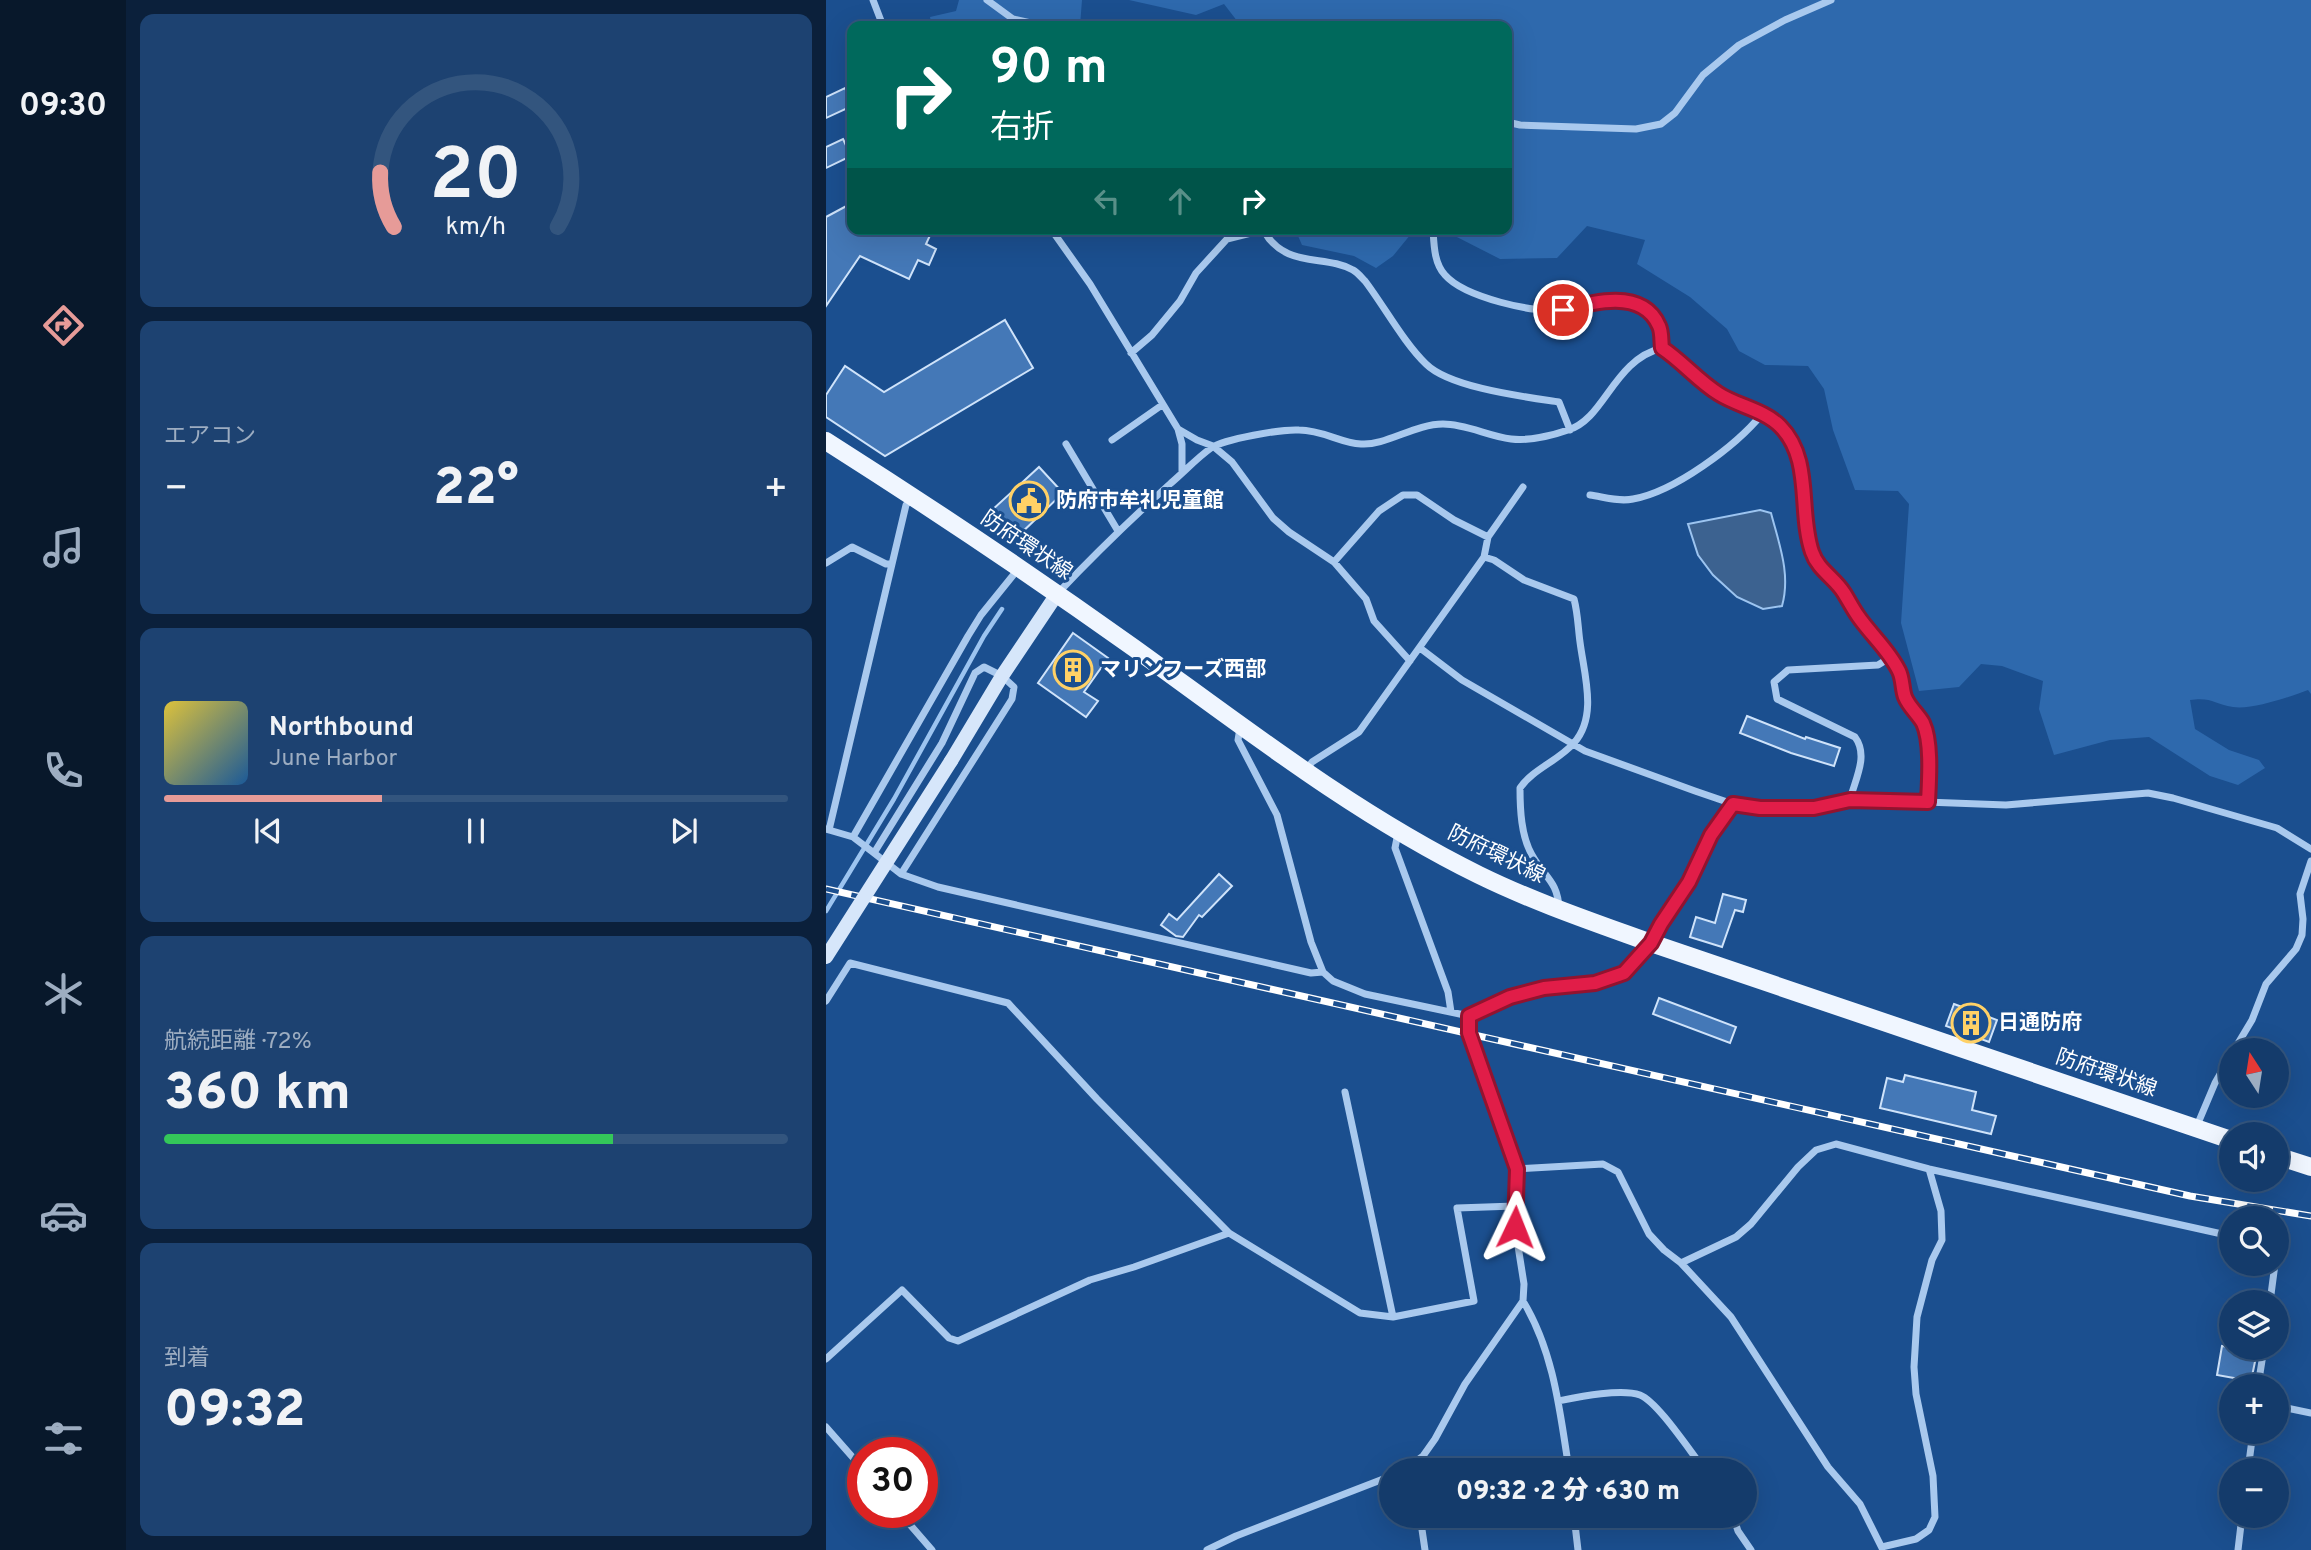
<!DOCTYPE html>
<html lang="ja">
<head>
<meta charset="utf-8">
<style>
	body { margin:0; font-family:Overpass,"Noto Sans JP",sans-serif; background:#1d4271; color:#f1f3f6; height:100vh; display:flex; flex-direction:column; font-size:26px; white-space:nowrap }
	* { box-sizing:border-box; margin:0 }
	p { font-size:23px; color:#9dadc1 }
	.icon { flex:none; width:38px; height:38px; fill:none; stroke:currentColor; stroke-width:2; stroke-linecap:round; stroke-linejoin:round }
	.map { position:relative; flex:1; overflow:hidden }
	.sheet { display:flex; flex-direction:column; gap:14px; padding:14px; background:#0b203b; width:700px }
	.sheet>* { flex:none }
	.guide { position:absolute; left:21px; top:21px; width:665px; height:214px; border-radius:14px; box-shadow:0 7px 28px #0002,0 0 0 2px #33557e; background:#00695c; color:#fff; overflow:hidden }
	.needle { width:46px; rotate:348deg }
	.tools { position:absolute; left:1393px; top:1038px; display:grid; gap:14px }
	.tools a { display:grid; place-items:center; width:70px; height:70px; border-radius:50%; background:#143b6b; box-shadow:0 7px 28px #0002,0 0 0 2px #33557e; font-size:35px }
	.speed { position:absolute; left:21px; top:1437px; display:flex; gap:14px; font-size:35px; font-weight:700; text-align:center }
	.speed>* { display:grid; place-content:center; width:91px; height:91px; border-radius:50%; background:#143b6b; box-shadow:0 7px 28px #0002,0 0 0 2px #33557e; line-height:1 }
	.speed .limit { border:10px solid #d22; background:#fff; color:#111 }
	.pin { position:absolute; display:grid; place-items:center; width:60px; height:60px; color:#fff; margin:-30px; border:4px solid #fff; border-radius:50%; box-shadow:0 2px 7px #0007 }
	.me { position:absolute; width:77px; margin:-38px; rotate:2deg; stroke-linejoin:round; filter:drop-shadow(0 0 5px #0008) }
	.turn { display:flex; align-items:center; gap:24px; height:147px; padding:0 28px; font-size:32px }
	.turn .icon { width:91px; height:91px; stroke-width:2.5 }
	.turn b { display:block; font-size:49px; line-height:60px }
	.lanes { display:flex; align-items:center; height:66px; padding:0 28px; background:#0003; justify-content:center; gap:35px; direction:ltr }
	.lanes .off { opacity:.35 }
	.big { font-size:52px; font-weight:800; line-height:1.1 }
	.sheet .card { flex:1; display:flex; flex-direction:column; justify-content:center; gap:10px; min-width:0; padding:0 24px; border-radius:14px; background:#1d4271 }
	.sheet .dial { align-items:center; gap:0 }
	.dial svg { height:182px; overflow:visible; fill:none; stroke:#33557e; stroke-width:7; stroke-linecap:round; text-anchor:middle }
	.dial text { fill:#f1f3f6; stroke:none }
	.song { display:flex; align-items:center; gap:21px }
	.cover { width:84px; height:84px; border-radius:10px; background:linear-gradient(135deg,hsl(50 70% 55%),hsl(210 70% 35%)) }
	.played { height:7px; border-radius:4px; background:linear-gradient(90deg,#e69b98 35%,#33557e 35%) }
	.keys { display:flex; justify-content:space-around; direction:ltr }
	.heat { display:flex; justify-content:space-between; align-items:center; font-size:38px; direction:ltr }
	.charge { height:10px; border-radius:5px; background:linear-gradient(90deg,#34c759 72%,#33557e 0) }
	.trip { position:absolute; left:553px; top:1458px; width:378px; height:70px; border-radius:35px; background:#143b6b; box-shadow:0 7px 28px #0002,0 0 0 2px #33557e; font-weight:800; line-height:70px; text-align:center }
	main { display:flex; flex:1; min-height:0 }
	.dock { display:flex; flex-direction:column; width:126px; justify-content:space-around; align-items:center; background:#08182b; color:#9dadc1 }
	.dock .icon { width:49px; height:49px }
	.dock .active { color:#e69b98 }
	.dock b { font-size:32px; color:#f1f3f6 }
	.map>svg:first-child { display:block }
	.green { fill:#2e69ad }
	.water { fill:#3c6290; stroke:#9cc4f0; stroke-width:2 }
	.lines { fill:none; stroke-linecap:round; stroke-linejoin:round }
	.stream { stroke:#9cc4f0; stroke-width:4.5 }
	.building { fill:#4478b7; stroke:#cfe3fa; stroke-width:2 }
	.street { stroke:#a9c9ee; stroke-width:7 }
	.secondary { stroke:#d6e6fa; stroke-width:14 }
	.primary { stroke:#f0f6ff; stroke-width:18 }
	.rail-casing { stroke:#fff; stroke-width:7 }
	.rail { stroke:#1b4f8f; stroke-width:4.5; stroke-dasharray:13; stroke-linecap:butt }
	.secondary-bridge { stroke:#d6e6fa; stroke-width:14 }
	.route-casing { stroke:#92132f; stroke-width:18 }
	.route { stroke:#e11d48; stroke-width:12 }
	.labels { text-anchor:middle; dominant-baseline:central; stroke-width:6; stroke-linejoin:round; paint-order:stroke }
	.poi-label { font-size:21px; font-weight:bold; fill:#fff; stroke:#1b4f8f; text-anchor:start }
	.street-label { font-size:21px; fill:#fff; stroke:#1b4f8f }
</style>
</head>
<body>
<main>
<nav class="dock">
<b>09:30</b>
<svg class="icon active" aria-label="directions" viewBox="0 0 24 24"><path d="M12 3l9 9-9 9-9-9zM9 14v-3h6M13 9l2 2-2 2"/></svg>
<svg class="icon" aria-label="music" viewBox="0 0 24 24"><path d="M9 18V5l10-2v13"/><circle cx="6" cy="18" r="3"/><circle cx="16" cy="16" r="3"/></svg>
<svg class="icon" aria-label="phone" viewBox="0 0 24 24"><path d="M5 4h4l2 5-3 2q2 4 5 5l2-3 5 2v4C11 20 4 13 5 4z"/></svg>
<svg class="icon" aria-label="climate" viewBox="0 0 24 24"><path d="M12 3v18M4 7l16 10M4 17L20 7"/></svg>
<svg class="icon" aria-label="car" viewBox="0 0 24 24"><path d="M5 17H2v-5l4-1 3-4h7l3 4 3 1v5h-3M9 17h6M6 11h13"/><circle cx="7" cy="17" r="2"/><circle cx="17" cy="17" r="2"/></svg>
<svg class="icon" aria-label="filters" viewBox="0 0 24 24"><path d="M4 7h16M4 17h16"/><circle cx="9" cy="7" r="2"/><circle cx="15" cy="17" r="2"/></svg>
</nav>
<section class="sheet">
<div class="card dial"><svg viewBox="0 0 100 80">
<path d="M14 69A42 42 0 1 1 86 69"/>
<path d="M14 69A42 42 0 0 1 8 45" stroke="#e69b98"/>
<text x="50" y="56" font-size="32" font-weight="700">20</text>
<text x="50" y="72" font-size="11">km/h</text>
</svg></div>
<div class="card"><p>エアコン</p>
<div class="heat"><a>−</a><b class="big">22°</b><a>+</a></div>
</div>
<div class="card">
<div class="song"><i class="cover"></i><div><b>Northbound</b><p>June Harbor</p></div></div>
<div class="played"></div>
<div class="keys"><svg class="icon" aria-label="previous" viewBox="0 0 24 24"><path d="M18 5L8 12l10 7zM5 5v14"/></svg><svg class="icon" aria-label="pause" viewBox="0 0 24 24"><path d="M8 5v14M16 5v14"/></svg><svg class="icon" aria-label="next" viewBox="0 0 24 24"><path d="M6 5l10 7-10 7zM19 5v14"/></svg></div>
</div>
<div class="card"><p>航続距離 · 72%</p><b class="big">360 km</b><div class="charge"></div></div>
<div class="card"><p>到着</p><b class="big">09:32</b></div>
</section>
<div class="map">
<svg width="1485" height="1550" viewBox="0 0 1485 1550">
	<rect width="100%" height="100%" fill="#1b4f8f"/>
	<!-- green -->
	<path class="green" d="M133 0H256L254 26H106L104 17 130 11Z
		M303 0H1485V694L1482 690C1463 697 1426 710 1407 707 1388 704 1386 697 1364 700L1369 729 1403 750 1433 760 1439 768 1412 785 1384 776 1323 737 1284 740 1228 755 1213 709 1217 681 1176 666 1155 664 1133 687 1093 691 1075 623 1083 504 1072 491 1029 490 1007 430 998 389 982 366 939 365 913 351 901 329 864 297 811 264 819 240 761 226 731 258 674 259 625 234 602 229H681V26H415L398 4 370 15Z
		M469 229H589L567 256 550 268 528 256 476 245Z"/>
	<!-- water -->
	<path class="water" d="M934 510 945 513C953 544 965 574 956 606L937 609 911 597 887 575 872 555 862 524Z"/>
	<g class="lines">
		<!-- stream -->
		<path class="stream" d="M0 911 68 799 158 636 176 609"/>
	</g>
	<!-- building -->
	<path class="building" d="M19 88 26 106 0 118V97Z
		M17 139 25 156 0 168V147Z
		M26 203V229H107L100 244 110 249 103 265 92 260 83 279 34 256 0 306V217Z
		M179 320 207 368 59 456 0 417V395L19 366 58 392Z
		M213 467 237 493 190 538 165 511Z
		M247 633 282 658 258 692 272 701 260 717 212 683Z
		M921 716 979 739 980 737 1014 748 1008 766 965 753 914 733Z
		M393 874 406 886 376 917 373 915 357 937 350 936 335 925 343 914 351 920Z
		M897 894 920 900 917 912 909 910 896 947 864 937 870 917 889 923Z
		M833 998 910 1027 904 1043 827 1014Z
		M1128 1004 1171 1020 1163 1042 1120 1026Z
		M1079 1075 1150 1092 1146 1110 1170 1116 1165 1134 1054 1108 1061 1078 1077 1082Z
		M1396 1346 1431 1352 1425 1381 1391 1375Z"/>
	<g class="lines">
		<!-- street -->
		<path class="street" d="M47 0 57 26
			M161 0 187 19 218 26
			M274 26H309
			M681 122 694 125 810 129 835 124 849 113 877 75 913 45 959 20 1005 0
			M225 229 264 284 352 429 356 444V473
			M607 229C608 245 608 263 619 275 638 297 709 314 737 310 766 306 819 286 834 327 836 333 835 342 836 348
			M438 231C459 269 499 254 527 270 531 272 536 278 539 281 558 306 578 343 600 364 624 388 700 397 733 402L744 430
			M305 353 326 335 354 301 370 273 401 239 441 229
			M352 429 371 440 387 446 406 462 447 518 463 532 508 562 540 599 548 621 584 661
			M286 440 336 405
			M240 444 292 531
			M764 495C778 497 793 502 807 499 848 492 910 446 936 414
			M658 557 668 560 698 580 748 599C752 614 752 628 754 642 758 674 772 716 748 743 732 761 707 769 694 788 694 809 695 836 706 855 718 877 732 881 733 909
			M508 562 553 511 577 495H591L628 520 662 537
			M0 563 26 547 60 564H65
			M231 594C268 555 305 519 345 483 358 472 371 458 385 448 398 439 456 429 473 430 497 430 514 443 535 444 559 446 589 424 617 424 640 424 662 436 685 439 702 441 725 436 742 430 779 419 787 360 836 348 857 362 872 381 893 394 912 406 938 410 954 426 987 459 972 511 986 552 992 569 1009 578 1018 593 1023 601 1027 609 1032 616 1045 635 1063 650 1073 671 1077 679 1076 689 1079 697 1083 706 1092 714 1097 723 1106 742 1103 781 1102 802
			M594 648 636 680 759 751 869 791 907 804 934 808H988L1024 800H1046L1180 805 1322 793 1347 798 1451 828 1485 849
			M414 728 412 740 451 815 485 942 497 972 507 981 539 994 643 1016 684 997 718 988 769 983 798 973 825 943 835 924 863 882 885 835 907 804
			M480 770 486 762 533 732 658 557 662 537 697 487
			M1024 800C1029 779 1043 756 1029 737L951 699 948 682 962 670 1052 665 1065 657
			M0 829 3 830 80 505 86 498
			M3 830 27 837 48 853
			M572 833 569 848 622 992 625 1012
			M27 837 142 636 155 615 193 568
			M75 874 186 699 188 687 176 676 158 667 149 673 116 743 48 853 75 874 112 887 485 973 497 972
			M0 1001 24 963 182 1003 271 1099 403 1233 534 1313 567 1317 648 1301 631 1208 689 1206
			M1408 1050 1426 1020 1440 984 1470 949 1476 935 1477 919 1474 894 1485 861
			M519 1092 567 1317
			M1370 1128 1389 1083 1405 1055
			M691 1169 777 1164 792 1172 823 1234 838 1250 855 1263 905 1317 1002 1467 1034 1504 1057 1550
			M1451 1246V1249
			M855 1263 910 1237 925 1224 972 1167 990 1150 1010 1144 1103 1169 1405 1236
			M697 1301C728 1352 734 1412 743 1470
			M1444 1302 1449 1264
			M0 1359 76 1290 123 1338 132 1341 264 1280 308 1267 403 1233
			M1432 1386 1438 1348
			M732 1401C752 1397 795 1388 814 1395 832 1402 865 1453 879 1470
			M1451 1406 1485 1413
			M0 1427 37 1469
			M578 1470 597 1456 609 1439 639 1384 697 1301 698 1284 689 1227 691 1169 643 1033V1016
			M1422 1470 1427 1432
			M73 1512 106 1550
			M594 1516 599 1550
			M748 1516 752 1550
			M907 1516 912 1531 925 1550
			M1056 1547 1090 1539 1103 1530 1109 1517 1107 1476 1090 1394 1088 1367 1091 1317 1106 1260 1116 1240 1115 1211 1103 1169
			M381 1550 410 1536 565 1476
			M1412 1550 1416 1516"/>
		<!-- secondary -->
		<path class="secondary" d="M125 761 176 676 231 594"/>
		<!-- primary -->
		<path class="primary" d="M0 441C104 507 207 576 308 648 419 728 529 814 653 875 708 902 767 922 825 943L1405 1140
			M1451 1156 1485 1167"/>
		<defs>
			<path id="rail" d="M0 889 1364 1196 1485 1216"/>
		</defs>
		<!-- rail casing -->
		<use href="#rail" class="rail-casing"/>
		<!-- rail -->
		<use href="#rail" class="rail"/>
		<!-- secondary-bridge -->
		<path class="secondary-bridge" d="M0 957 125 761"/>
	</g>
	<g class="lines">
		<defs>
			<path id="route" d="M689 1227 691 1169 643 1033V1016L684 997 718 988 769 983 798 973 825 943 835 924 863 882 885 835 907 804 934 808H988L1024 800 1102 802C1103 781 1106 742 1097 723 1092 714 1083 707 1079 697 1076 689 1077 679 1073 671 1063 650 1045 635 1032 616 1027 609 1023 601 1018 593 1009 578 992 570 986 552 972 511 987 459 954 426 938 410 912 406 893 394 872 381 857 362 836 348 835 341 836 332 833 326 817 288 766 302 737 310"/>
		</defs>
		<!-- route casing -->
		<use href="#route" class="route-casing"/>
		<!-- route -->
		<use href="#route" class="route"/>
	</g>
	<!-- icons -->
	<defs>
		<symbol id="civic-ring" viewBox="-11 -11 22 22"><circle r="9.5" fill="#1b4f8f" stroke="#ffd166" stroke-width="1.5"/><path d="M-.6-6.5H3V-4.5H.6V-3L4-1V1h2V6H-6V1h2V-1L-.6-3ZM-1.2 2.5V6h2.4V2.5Z" fill="#ffd166"/></symbol>
		<symbol id="building-ring" viewBox="-11 -11 22 22"><circle r="9.5" fill="#1b4f8f" stroke="#ffd166" stroke-width="1.5"/><path d="M-4-6H4V6H1V3H-1V6H-4ZM-2.5-4.3h1.7v1.8h-1.7ZM.8-4.3h1.7v1.8H.8ZM-2.5-1h1.7V.8h-1.7ZM.8-1h1.7V.8H.8Z" fill="#ffd166"/></symbol>
	</defs>
	<g fill-rule="evenodd">
		<use href="#civic-ring" x="181" y="479" width="44" height="44"/>
		<use href="#building-ring" x="225" y="648" width="44" height="44"/>
		<use href="#building-ring" x="1123" y="1001" width="44" height="44"/>
	</g>
	<g class="labels">
		<!-- poi labels -->
		<g class="poi-label">
			<text x="230" y="501">防府市牟礼児童館</text>
			<text x="274" y="670">マリンフーズ西部</text>
			<text x="1172" y="1023">日通防府</text>
		</g>
		<!-- street labels -->
		<g class="street-label">
			<text transform="translate(200 546) rotate(34)">防府環状線</text>
			<text transform="translate(670 855) rotate(26)">防府環状線</text>
			<text transform="translate(1280 1074) rotate(19)">防府環状線</text>
		</g>
	</g>
</svg>
<div class="tools">
<a><svg class="needle" viewBox="-14 -14 28 28"><path d="M0-13l5 13h-10z" fill="#e53935"/><path d="M0 13l5-13h-10z" fill="#9dadc1"/></svg></a>
<a><svg class="icon" aria-label="sound" viewBox="0 0 24 24"><path d="M4 9h4l5-4v14l-5-4H4zM17 9q2 3 0 6"/></svg></a>
<a><svg class="icon" aria-label="search" viewBox="0 0 24 24"><circle cx="10" cy="10" r="6"/><path d="M15 15l6 6"/></svg></a>
<a><svg class="icon" aria-label="layers" viewBox="0 0 24 24"><path d="M12 4l9 5-9 5-9-5zM3 14l9 5 9-5"/></svg></a>
<a>+</a>
<a>−</a>
</div>
<div class="speed"><div class="limit">30</div></div>
<div class="pin" style="left:737px;top:310px;background:#d93025"><svg class="icon" aria-label="arrive" viewBox="0 0 24 24"><path d="M6 21V4h12l-3 4 3 4H6"/></svg></div>
<svg class="me" style="left:689px;top:1227px" viewBox="-20 -20 40 40"><path d="M0-17L14 15 0 8-14 15z" fill="#e11d48" stroke="#fff" stroke-width="4"/></svg>
<div class="trip">09:32 · 2 分 · 630 m</div>
<div class="guide">
<div class="turn"><svg class="icon" aria-label="right" viewBox="0 0 24 24"><path d="M7 20v-9h11M14 6l5 5-5 5"/></svg><div><b>90 m</b>右折</div></div>
<div class="lanes"><svg class="icon off" aria-label="left" viewBox="0 0 24 24"><path d="M17 20v-9H6M10 6l-5 5 5 5"/></svg><svg class="icon off" aria-label="ahead" viewBox="0 0 24 24"><path d="M12 20V5M6 11l6-6 6 6"/></svg><svg class="icon" aria-label="right" viewBox="0 0 24 24"><path d="M7 20v-9h11M14 6l5 5-5 5"/></svg></div>
</div>
</div>
</main>
</body>
</html>
